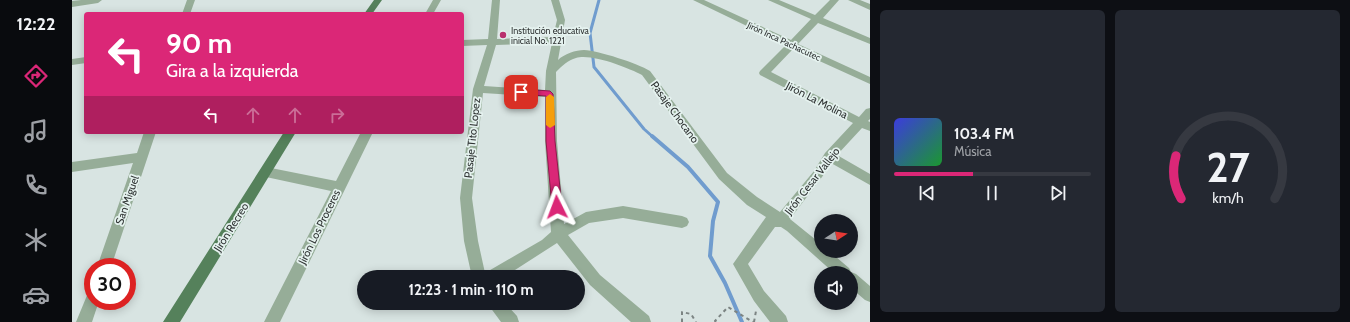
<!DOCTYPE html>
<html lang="es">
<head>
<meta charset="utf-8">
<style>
	body { margin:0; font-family:Cabin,sans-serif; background:#242831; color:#f1f3f6; height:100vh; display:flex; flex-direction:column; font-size:15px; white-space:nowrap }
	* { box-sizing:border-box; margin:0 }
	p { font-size:13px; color:#9ea1a6 }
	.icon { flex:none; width:22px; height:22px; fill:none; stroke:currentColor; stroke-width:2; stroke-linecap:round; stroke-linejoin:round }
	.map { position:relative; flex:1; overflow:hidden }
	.panel { display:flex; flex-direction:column; gap:10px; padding:10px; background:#0d0f14; width:480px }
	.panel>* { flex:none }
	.banner { position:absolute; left:12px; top:12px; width:380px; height:122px; border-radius:4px; box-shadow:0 2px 10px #0003; background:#db2777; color:#fff; overflow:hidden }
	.needle { width:26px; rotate:78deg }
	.controls { position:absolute; left:742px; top:214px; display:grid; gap:8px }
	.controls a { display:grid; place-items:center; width:44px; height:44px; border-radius:50%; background:#171b24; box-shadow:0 2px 10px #0003; font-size:20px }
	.speed { position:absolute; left:12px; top:258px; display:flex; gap:8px; font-size:20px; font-weight:700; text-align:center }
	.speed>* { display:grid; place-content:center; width:52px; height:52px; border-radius:50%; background:#171b24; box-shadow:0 2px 10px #0003; line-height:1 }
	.speed .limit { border:6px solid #d22; background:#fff; color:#111 }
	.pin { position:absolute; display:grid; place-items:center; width:34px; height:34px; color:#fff; margin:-17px; border-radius:8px; box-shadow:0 2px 6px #0006 }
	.me { position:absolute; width:44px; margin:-22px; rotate:357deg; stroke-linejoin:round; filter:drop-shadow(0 0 3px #0008) }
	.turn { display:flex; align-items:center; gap:14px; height:84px; padding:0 16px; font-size:18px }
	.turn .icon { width:52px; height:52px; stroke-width:2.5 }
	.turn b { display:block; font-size:28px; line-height:34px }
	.lanes { display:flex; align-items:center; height:38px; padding:0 16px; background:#0003; justify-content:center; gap:20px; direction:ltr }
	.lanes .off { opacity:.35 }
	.panel .widget { flex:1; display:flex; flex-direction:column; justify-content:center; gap:6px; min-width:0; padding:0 14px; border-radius:6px; background:#242831 }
	.panel .dial { align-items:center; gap:0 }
	.dial svg { height:104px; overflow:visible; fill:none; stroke:#363941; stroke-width:7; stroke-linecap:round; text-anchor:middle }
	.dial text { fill:#f1f3f6; stroke:none }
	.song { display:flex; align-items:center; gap:12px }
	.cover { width:48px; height:48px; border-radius:6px; background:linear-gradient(135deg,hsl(240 70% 55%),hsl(130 70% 35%)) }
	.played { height:4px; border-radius:2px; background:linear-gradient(90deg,#db2777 40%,#363941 40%) }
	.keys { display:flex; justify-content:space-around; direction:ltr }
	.panel .tiles { flex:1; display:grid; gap:10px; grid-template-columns:repeat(2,1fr) }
	.trip { position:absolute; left:285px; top:270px; width:228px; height:40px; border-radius:20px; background:#171b24; box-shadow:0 2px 10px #0003; font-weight:700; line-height:40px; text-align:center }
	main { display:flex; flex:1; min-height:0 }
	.menu { display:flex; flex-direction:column; width:72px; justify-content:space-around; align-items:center; background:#090b0e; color:#9ea1a6 }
	.menu .icon { width:28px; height:28px }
	.menu .active { color:#db2777 }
	.menu b { font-size:18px; color:#f1f3f6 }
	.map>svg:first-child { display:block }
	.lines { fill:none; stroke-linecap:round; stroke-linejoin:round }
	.stream-far1 { stroke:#709cce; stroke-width:3 }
	.stream { stroke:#709cce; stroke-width:4 }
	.path { stroke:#7c8483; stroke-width:2; stroke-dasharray:3.5 3.5; stroke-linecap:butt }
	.minor { fill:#96ad98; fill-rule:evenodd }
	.major { fill:#55815b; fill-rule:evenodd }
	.route { fill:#db2777; stroke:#8e194d }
	.slow { fill:#f59e0b }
	.poi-dot { fill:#b9316e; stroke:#e5f2ef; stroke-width:1.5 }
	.labels { text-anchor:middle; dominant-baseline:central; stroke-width:3.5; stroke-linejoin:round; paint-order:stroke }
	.far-poi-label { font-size:9px; fill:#2f3333; stroke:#e5f2ef; text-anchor:start }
	.far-street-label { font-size:9px; fill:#2f3333; stroke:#e5f2ef }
	.street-label { font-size:11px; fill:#2f3333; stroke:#e5f2ef }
</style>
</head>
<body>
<main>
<nav class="menu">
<b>12:22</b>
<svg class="icon active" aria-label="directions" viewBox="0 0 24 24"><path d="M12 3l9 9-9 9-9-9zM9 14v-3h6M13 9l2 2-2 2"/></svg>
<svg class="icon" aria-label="music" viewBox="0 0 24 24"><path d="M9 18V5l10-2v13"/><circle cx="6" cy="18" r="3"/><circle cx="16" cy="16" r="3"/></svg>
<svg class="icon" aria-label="phone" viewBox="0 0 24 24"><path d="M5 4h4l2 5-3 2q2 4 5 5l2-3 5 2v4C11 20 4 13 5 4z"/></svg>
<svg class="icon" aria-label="climate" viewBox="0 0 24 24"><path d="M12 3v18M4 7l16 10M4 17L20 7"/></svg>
<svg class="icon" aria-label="car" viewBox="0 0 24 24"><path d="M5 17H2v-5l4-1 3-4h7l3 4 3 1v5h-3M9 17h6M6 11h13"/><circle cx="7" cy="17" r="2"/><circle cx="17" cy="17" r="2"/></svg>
</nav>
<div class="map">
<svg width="798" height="322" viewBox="0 0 798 322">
	<rect width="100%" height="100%" fill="#d8e4e2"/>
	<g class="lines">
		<!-- stream-far1 -->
		<path class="stream-far1" d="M527 0 518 33 522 67 572 129 581 137"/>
		<!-- stream -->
		<path class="stream" d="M580 136 616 167 646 202 641 221 638 256 653 283 670 322"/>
		<!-- path -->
		<path class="path" d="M610 322V312L619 314 624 322
			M644 322 643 321 656 307 681 322
			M682 322 684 311"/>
		<!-- minor -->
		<path class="minor" d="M9 0H30L26 3 0 7V1Z
			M115 0H123L118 14H110Z
			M361 0H369L361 14H353Z
			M420 0H428L425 39 481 37 485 20 479 0H487L493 20 486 60C492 54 504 50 512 50 527 51 565 63 578 71L655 173 685 197 708 212 742 171 753 153 781 123 688 75 687 73 688 71 714 45 621 0H632L719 40 739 19 696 0H707L743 15 758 0H767L751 18 798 38V44L746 23 726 44 798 77V84L721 49 699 72 787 117 794 109 798 108V119L796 121 798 122V131L790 128 765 155 798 174V185L759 163 750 177 718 219 749 244V251H757L777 268 779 272 784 274 798 286V302L793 300 779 288V273H762L715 231 709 227H703L676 264 692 291 714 316 716 322H698L682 301 661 264 694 217 675 205 647 179 570 75C557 68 519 53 504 58 496 60 490 66 484 72L485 141 492 224 514 212 551 206 610 216 615 218 617 222 615 226 610 228 551 218 517 223 496 235 528 275 577 316 579 322H559L518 285 485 243 432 277H400L392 241 388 198 401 89 415 45 390 46V40L416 39ZM480 43 474 71 473 90 412 86 424 45ZM411 93 473 97V141L479 232 470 240 413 273 406 241 400 198Z
			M776 0H788L798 4V10Z
			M14 57V63L0 65V59Z
			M72 132H84L39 267H25L61 163 0 172V162L65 153Z
			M289 132H301L208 322H192L259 191 194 177 190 175 188 172 190 169 194 167 264 181Z
			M21 291V301H27L20 322H4L16 293Z
			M415 303H433L445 316 447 322H429Z"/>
		<!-- major -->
		<path class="major" d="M302 0H310L300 14H292Z
			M212 132H224L108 322H91Z"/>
	</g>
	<!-- route -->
	<path class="route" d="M449 89 478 91 481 94 483 141 490 207 485 211 480 207 474 141V96L446 94V90Z"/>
	<!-- slow -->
	<path class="slow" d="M478 94 482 97 483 125 478 128 474 125V97Z"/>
	<!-- markers -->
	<circle class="poi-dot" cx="431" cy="35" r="4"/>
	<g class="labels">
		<!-- far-poi labels -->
		<g class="far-poi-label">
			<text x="439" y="30">Institución educativa<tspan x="439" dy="10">inicial No. 1221</tspan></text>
		</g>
		<!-- far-street labels -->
		<g class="far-street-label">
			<text transform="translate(712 41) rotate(25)">Jirón Inca Pachacutec</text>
		</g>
		<!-- street labels -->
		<g class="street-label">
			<text transform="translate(745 100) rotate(27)">Jirón La Molina</text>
			<text transform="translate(603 112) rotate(54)">Pasaje Chocano</text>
			<text transform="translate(400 138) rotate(-84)">Pasaje Tito Lopez</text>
			<text transform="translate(740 181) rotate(-52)">Jirón Cesar Vallejo</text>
			<text transform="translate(55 200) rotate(-71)">San Miguel</text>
			<text transform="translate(159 227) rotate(-58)">Jirón Recreo</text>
			<text transform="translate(247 227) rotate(-64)">Jirón Los Proceres</text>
		</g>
	</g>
</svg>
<div class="controls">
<a><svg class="needle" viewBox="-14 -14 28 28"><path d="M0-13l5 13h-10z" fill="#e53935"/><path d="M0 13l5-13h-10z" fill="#9ea1a6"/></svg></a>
<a><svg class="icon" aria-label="sound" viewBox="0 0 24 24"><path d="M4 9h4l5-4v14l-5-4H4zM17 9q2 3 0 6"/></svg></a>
</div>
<div class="speed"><div class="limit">30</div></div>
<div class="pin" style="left:449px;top:92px;background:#d93025"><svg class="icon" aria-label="arrive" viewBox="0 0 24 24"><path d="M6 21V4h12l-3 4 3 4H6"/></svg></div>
<svg class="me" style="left:485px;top:207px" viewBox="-20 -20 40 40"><path d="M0-17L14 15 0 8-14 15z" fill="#db2777" stroke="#fff" stroke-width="4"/></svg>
<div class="trip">12:23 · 1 min · 110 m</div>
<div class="banner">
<div class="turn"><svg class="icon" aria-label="left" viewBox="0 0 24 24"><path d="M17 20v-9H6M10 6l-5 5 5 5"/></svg><div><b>90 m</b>Gira a la izquierda</div></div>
<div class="lanes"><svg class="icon" aria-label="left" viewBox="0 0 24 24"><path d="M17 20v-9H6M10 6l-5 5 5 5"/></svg><svg class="icon off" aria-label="ahead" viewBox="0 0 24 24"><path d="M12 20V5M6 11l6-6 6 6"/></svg><svg class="icon off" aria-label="ahead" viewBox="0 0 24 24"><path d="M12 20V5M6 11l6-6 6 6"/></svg><svg class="icon off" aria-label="right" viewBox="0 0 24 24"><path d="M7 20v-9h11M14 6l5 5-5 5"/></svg></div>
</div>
</div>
<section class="panel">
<div class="tiles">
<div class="widget">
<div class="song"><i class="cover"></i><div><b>103.4 FM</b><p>Música</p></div></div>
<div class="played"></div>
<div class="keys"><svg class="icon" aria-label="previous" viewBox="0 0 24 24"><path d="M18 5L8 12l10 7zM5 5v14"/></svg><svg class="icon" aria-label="pause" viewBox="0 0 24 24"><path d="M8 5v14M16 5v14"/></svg><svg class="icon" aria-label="next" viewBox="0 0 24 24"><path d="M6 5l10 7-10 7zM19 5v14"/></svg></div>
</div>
<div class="widget dial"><svg viewBox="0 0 100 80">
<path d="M14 69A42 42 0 1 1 86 69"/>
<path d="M14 69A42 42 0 0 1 10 36" stroke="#db2777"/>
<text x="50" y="56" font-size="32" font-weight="700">27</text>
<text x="50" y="72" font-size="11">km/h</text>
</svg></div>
</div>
</section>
</main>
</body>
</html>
